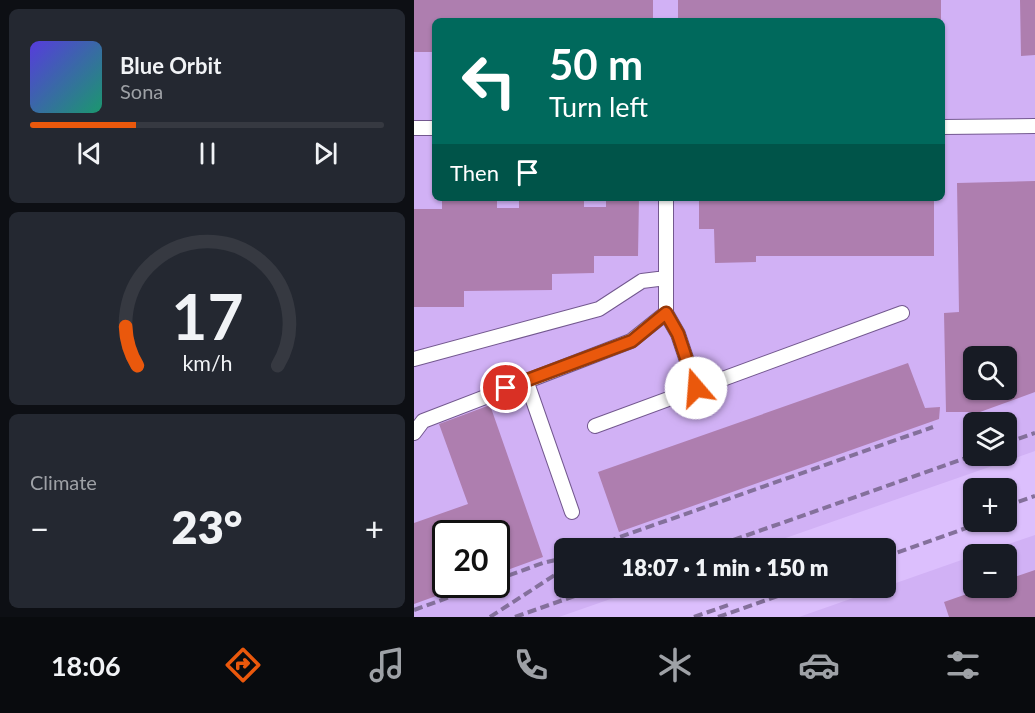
<!DOCTYPE html>
<html lang="en">
<head>
<meta charset="utf-8">
<style>
	body { margin:0; font-family:Lato,sans-serif; background:#242831; color:#f1f3f6; height:100vh; display:flex; flex-direction:column; font-size:22px; white-space:nowrap }
	* { box-sizing:border-box; margin:0 }
	p { font-size:20px; color:#9ea1a6 }
	.icon { flex:none; width:33px; height:33px; fill:none; stroke:currentColor; stroke-width:2; stroke-linecap:round; stroke-linejoin:round }
	.map { position:relative; flex:1; overflow:hidden }
	.drawer { display:flex; flex-direction:column; gap:9px; padding:9px; background:#0d0f14; width:414px }
	.drawer>* { flex:none }
	.banner { position:absolute; left:18px; top:18px; width:513px; height:183px; border-radius:9px; box-shadow:0 2px 4px #0004; background:#00695c; color:#fff; overflow:hidden }
	.buttons { position:absolute; left:549px; top:346px; display:grid; gap:12px }
	.buttons a { display:grid; place-items:center; width:54px; height:54px; border-radius:9px; background:#171b24; box-shadow:0 2px 4px #0004; font-size:30px }
	.speed { position:absolute; left:18px; top:520px; display:flex; gap:12px; font-size:30px; font-weight:700; text-align:center }
	.speed>* { display:grid; place-content:center; width:78px; height:78px; border-radius:50%; background:#171b24; box-shadow:0 2px 4px #0004; line-height:1 }
	.speed .limit { border:3px solid #111; border-radius:9px; background:#fff; color:#111 }
	.pin { position:absolute; display:grid; place-items:center; width:51px; height:51px; color:#fff; margin:-26px; border:3px solid #fff; border-radius:50%; box-shadow:0 2px 6px #0007 }
	.me { position:absolute; width:66px; margin:-33px; rotate:342deg; stroke-linejoin:round; filter:drop-shadow(0 0 4px #0008) }
	.turn { display:flex; align-items:center; gap:21px; height:126px; padding:0 18px; font-size:27px }
	.turn .icon { width:78px; height:78px; stroke-width:2.5 }
	.turn b { display:block; font-size:42px; line-height:51px }
	.then { display:flex; align-items:center; height:57px; padding:0 18px; background:#0003; gap:12px; font-size:22px }
	.big { font-size:45px; font-weight:800; line-height:1.1 }
	.drawer .widget { flex:1; display:flex; flex-direction:column; justify-content:center; gap:9px; min-width:0; padding:0 21px; border-radius:9px; background:#242831 }
	.drawer .dial { align-items:center; gap:0 }
	.dial svg { height:156px; overflow:visible; fill:none; stroke:#363941; stroke-width:7; stroke-linecap:round; text-anchor:middle }
	.dial text { fill:#f1f3f6; stroke:none }
	.song { display:flex; align-items:center; gap:18px }
	.cover { width:72px; height:72px; border-radius:9px; background:linear-gradient(135deg,hsl(250 70% 55%),hsl(160 70% 35%)) }
	.played { height:6px; border-radius:3px; background:linear-gradient(90deg,#ea580c 30%,#363941 30%) }
	.keys { display:flex; justify-content:space-around; direction:ltr }
	.heat { display:flex; justify-content:space-between; align-items:center; font-size:33px; direction:ltr }
	.trip { position:absolute; left:140px; top:538px; width:342px; height:60px; border-radius:9px; background:#171b24; box-shadow:0 2px 4px #0004; font-weight:800; line-height:60px; text-align:center }
	.tabs { display:flex; height:96px; justify-content:space-around; align-items:center; background:#090b0e; color:#9ea1a6 }
	.tabs .icon { width:42px; height:42px }
	.tabs .current { color:#ea580c }
	.tabs b { font-size:27px; color:#f1f3f6 }
	main { display:flex; flex:1; min-height:0 }
	.map>svg:first-child { display:block }
	.built { fill:#d1b1f5; fill-rule:evenodd }
	.building { fill:#ae7eaf; fill-rule:evenodd }
	.lines { fill:none; stroke-linecap:round; stroke-linejoin:round }
	.minor-casing { stroke:#73588f; stroke-width:16 }
	.minor { stroke:#fff; stroke-width:14 }
	.rail { stroke:#84709b; stroke-width:4; stroke-dasharray:9 4.5; stroke-linecap:butt }
	.route-casing { stroke:#983908; stroke-width:15 }
	.route { stroke:#ea580c; stroke-width:10 }
</style>
</head>
<body>
<main>
<section class="drawer">
<div class="widget">
<div class="song"><i class="cover"></i><div><b>Blue Orbit</b><p>Sona</p></div></div>
<div class="played"></div>
<div class="keys"><svg class="icon" aria-label="previous" viewBox="0 0 24 24"><path d="M18 5L8 12l10 7zM5 5v14"/></svg><svg class="icon" aria-label="pause" viewBox="0 0 24 24"><path d="M8 5v14M16 5v14"/></svg><svg class="icon" aria-label="next" viewBox="0 0 24 24"><path d="M6 5l10 7-10 7zM19 5v14"/></svg></div>
</div>
<div class="widget dial"><svg viewBox="0 0 100 80">
<path d="M14 69A42 42 0 1 1 86 69"/>
<path d="M14 69A42 42 0 0 1 8 49" stroke="#ea580c"/>
<text x="50" y="56" font-size="32" font-weight="700">17</text>
<text x="50" y="72" font-size="11">km/h</text>
</svg></div>
<div class="widget"><p>Climate</p>
<div class="heat"><a>−</a><b class="big">23°</b><a>+</a></div>
</div>
</section>
<div class="map">
<svg width="621" height="617" viewBox="0 0 621 617">
	<rect width="100%" height="100%" fill="#dcbffd"/>
	<!-- built -->
	<path class="built" d="M0 0H621V451L340 549H150V588H228L145 617H0ZM21 21H528V198H21ZM560 357H592V390H560ZM560 423H592V456H560ZM32 534H82V585H32Z
		M621 535V617H385L559 556 560 588H592V555H563Z"/>
	<!-- building -->
	<path class="building" d="M0 0H239V21H21V52H0Z
		M264 0H527V21H264Z
		M606 0H621V55L607 56Z
		M621 181V392L566 412H532L530 313 545 312 543 183ZM560 357H592V390H560Z
		M28 198H83V208H105V198H170V207H192V198H225L224 256H180V273L138 274V290L50 291V307H0V209H28Z
		M285 198H520V256H342V262L301 263 300 229H285Z
		M494 363 511 408 526 407 525 419 205 532 184 472Z
		M76 405 129 557 82 574V534H32V585L50 586 0 604V523L54 504 25 424Z
		M621 570V617H535L530 602 570 588H592V580Z"/>
	<g class="lines">
		<defs>
			<path id="minor" d="M528 127 621 126
				M0 128H21
				M252 198V313L264 334 282 388
				M0 359 185 309 228 281 252 278
				M112 380 158 512
				M181 426 488 313
				M0 433 9 421 217 341 252 313"/>
		</defs>
		<!-- minor casing -->
		<use href="#minor" class="minor-casing"/>
		<!-- minor -->
		<use href="#minor" class="minor"/>
		<!-- rail -->
		<path class="rail" d="M592 443 621 433
			M592 506 621 496
			M182 549 203 538 519 427
			M238 549 301 541
			M294 549 560 455
			M471 557 569 522
			M82 580 129 563 150 558
			M0 610 69 585
			M76 617 150 569
			M101 617 183 588
			M280 617 314 605
			M304 617 387 588"/>
	</g>
	<g class="lines">
		<defs>
			<path id="route" d="M92 388 218 341 252 313 264 334 282 388"/>
		</defs>
		<!-- route casing -->
		<use href="#route" class="route-casing"/>
		<!-- route -->
		<use href="#route" class="route"/>
	</g>
</svg>
<div class="buttons">
<a><svg class="icon" aria-label="search" viewBox="0 0 24 24"><circle cx="10" cy="10" r="6"/><path d="M15 15l6 6"/></svg></a>
<a><svg class="icon" aria-label="layers" viewBox="0 0 24 24"><path d="M12 4l9 5-9 5-9-5zM3 14l9 5 9-5"/></svg></a>
<a>+</a>
<a>−</a>
</div>
<div class="speed"><div class="limit">20</div></div>
<div class="pin" style="left:92px;top:388px;background:#d93025"><svg class="icon" aria-label="arrive" viewBox="0 0 24 24"><path d="M6 21V4h12l-3 4 3 4H6"/></svg></div>
<svg class="me" style="left:282px;top:388px" viewBox="-20 -20 40 40"><circle r="19" fill="#fff"/><path d="M0-13L10 11 0 6-10 11z" fill="#ea580c"/></svg>
<div class="trip">18:07 · 1 min · 150 m</div>
<div class="banner">
<div class="turn"><svg class="icon" aria-label="left" viewBox="0 0 24 24"><path d="M17 20v-9H6M10 6l-5 5 5 5"/></svg><div><b>50 m</b>Turn left</div></div>
<div class="then">Then<svg class="icon" aria-label="arrive" viewBox="0 0 24 24"><path d="M6 21V4h12l-3 4 3 4H6"/></svg></div>
</div>
</div>
</main>
<nav class="tabs">
<b>18:06</b>
<svg class="icon current" aria-label="directions" viewBox="0 0 24 24"><path d="M12 3l9 9-9 9-9-9zM9 14v-3h6M13 9l2 2-2 2"/></svg>
<svg class="icon" aria-label="music" viewBox="0 0 24 24"><path d="M9 18V5l10-2v13"/><circle cx="6" cy="18" r="3"/><circle cx="16" cy="16" r="3"/></svg>
<svg class="icon" aria-label="phone" viewBox="0 0 24 24"><path d="M5 4h4l2 5-3 2q2 4 5 5l2-3 5 2v4C11 20 4 13 5 4z"/></svg>
<svg class="icon" aria-label="climate" viewBox="0 0 24 24"><path d="M12 3v18M4 7l16 10M4 17L20 7"/></svg>
<svg class="icon" aria-label="car" viewBox="0 0 24 24"><path d="M5 17H2v-5l4-1 3-4h7l3 4 3 1v5h-3M9 17h6M6 11h13"/><circle cx="7" cy="17" r="2"/><circle cx="17" cy="17" r="2"/></svg>
<svg class="icon" aria-label="filters" viewBox="0 0 24 24"><path d="M4 7h16M4 17h16"/><circle cx="9" cy="7" r="2"/><circle cx="15" cy="17" r="2"/></svg>
</nav>
</body>
</html>
